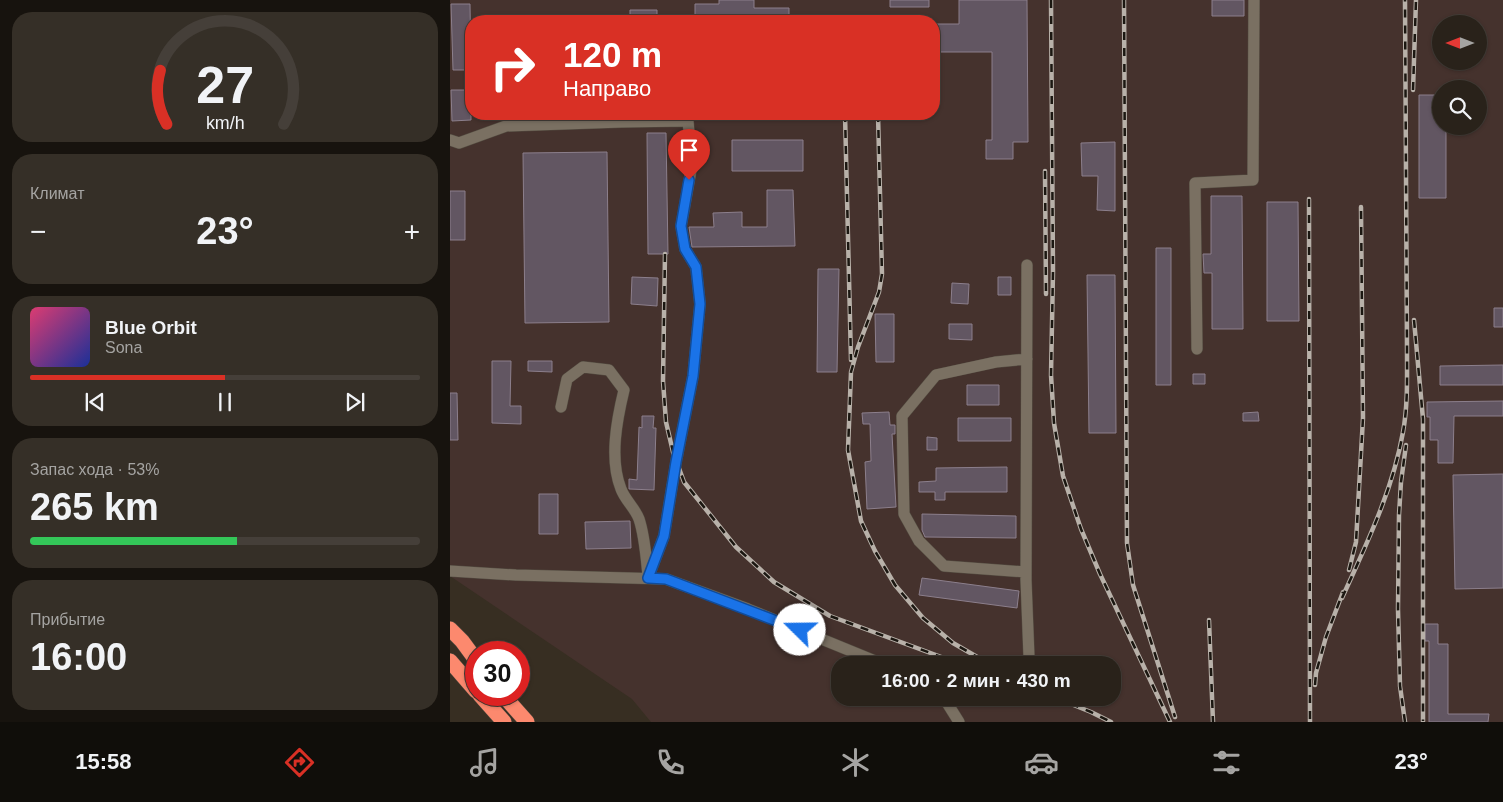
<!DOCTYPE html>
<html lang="ru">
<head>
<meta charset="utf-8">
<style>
	body { margin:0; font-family:Arial,sans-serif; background:#352f27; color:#f1f3f6; height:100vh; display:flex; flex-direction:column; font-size:19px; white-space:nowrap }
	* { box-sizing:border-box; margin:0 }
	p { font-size:16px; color:#a5a4a2 }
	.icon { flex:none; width:28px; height:28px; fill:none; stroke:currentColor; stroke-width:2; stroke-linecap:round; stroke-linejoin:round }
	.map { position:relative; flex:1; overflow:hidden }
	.details { display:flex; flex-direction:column; gap:12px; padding:12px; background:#17130e; width:450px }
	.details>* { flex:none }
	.guide { position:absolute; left:15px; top:15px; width:475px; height:105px; border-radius:20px; box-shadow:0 1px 4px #0004,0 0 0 1px #453f39; background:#d93025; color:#fff; overflow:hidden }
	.needle { width:32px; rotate:270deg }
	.buttons { position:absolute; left:982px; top:15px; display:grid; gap:10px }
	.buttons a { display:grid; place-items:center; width:55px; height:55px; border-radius:50%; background:#29221a; box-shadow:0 1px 4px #0004,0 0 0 1px #453f39; font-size:25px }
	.speed { position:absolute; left:15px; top:641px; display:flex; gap:10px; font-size:25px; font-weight:700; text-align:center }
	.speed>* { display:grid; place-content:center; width:65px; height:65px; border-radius:50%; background:#29221a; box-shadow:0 1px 4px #0004,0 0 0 1px #453f39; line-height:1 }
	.speed .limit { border:8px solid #d22; background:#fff; color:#111 }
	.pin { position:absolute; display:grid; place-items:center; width:42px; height:42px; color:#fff; margin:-51px -21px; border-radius:50% 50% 50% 0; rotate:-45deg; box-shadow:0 0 5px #0007 }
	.pin .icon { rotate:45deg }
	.me { position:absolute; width:55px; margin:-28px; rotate:292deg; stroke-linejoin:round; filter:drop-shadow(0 0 4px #0008) }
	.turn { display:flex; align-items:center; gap:18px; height:105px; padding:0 15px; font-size:22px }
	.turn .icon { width:65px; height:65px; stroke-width:2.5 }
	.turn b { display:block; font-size:35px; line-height:42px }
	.big { font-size:38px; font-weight:700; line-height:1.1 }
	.details .widget { flex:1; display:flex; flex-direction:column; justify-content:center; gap:8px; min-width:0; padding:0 18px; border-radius:20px; background:#352f27 }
	.details .dial { align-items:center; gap:0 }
	.dial svg { height:130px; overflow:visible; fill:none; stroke:#453f39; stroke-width:7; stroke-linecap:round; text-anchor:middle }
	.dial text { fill:#f1f3f6; stroke:none }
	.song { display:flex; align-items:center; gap:15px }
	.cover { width:60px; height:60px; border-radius:8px; background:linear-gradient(135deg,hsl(340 70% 55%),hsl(230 70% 35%)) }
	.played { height:5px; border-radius:2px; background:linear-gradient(90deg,#d93025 50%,#453f39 50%) }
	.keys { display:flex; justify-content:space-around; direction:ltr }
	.heat { display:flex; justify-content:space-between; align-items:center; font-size:28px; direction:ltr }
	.charge { height:8px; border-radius:4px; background:linear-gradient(90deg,#34c759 53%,#453f39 0) }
	.trip { position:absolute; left:381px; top:656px; width:290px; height:50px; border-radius:20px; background:#29221a; box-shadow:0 1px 4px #0004,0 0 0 1px #453f39; font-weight:700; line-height:50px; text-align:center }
	.tabs { display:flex; height:80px; justify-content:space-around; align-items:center; background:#100e0a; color:#a5a4a2 }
	.tabs .icon { width:35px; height:35px }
	.tabs .active { color:#d93025 }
	.tabs b { font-size:22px; color:#f1f3f6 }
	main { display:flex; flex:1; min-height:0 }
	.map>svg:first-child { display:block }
	.industrial { fill:#45322d; fill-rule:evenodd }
	.building { fill:#625662; stroke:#8c7f8c }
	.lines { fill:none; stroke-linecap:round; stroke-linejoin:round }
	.minor-casing { stroke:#534c41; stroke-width:12 }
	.highway-casing { stroke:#534c41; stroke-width:16 }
	.minor { stroke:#7a7062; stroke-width:11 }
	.highway { stroke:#fc896e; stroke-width:15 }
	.rail-casing { stroke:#b8b1a9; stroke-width:4.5 }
	.rail { stroke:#1b1711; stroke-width:2.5; stroke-dasharray:8; stroke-linecap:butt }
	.route-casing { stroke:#114b97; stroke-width:12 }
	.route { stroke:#1a73e8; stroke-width:9 }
</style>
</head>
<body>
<main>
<section class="details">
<div class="widget dial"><svg viewBox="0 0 100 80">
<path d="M14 69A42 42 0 1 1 86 69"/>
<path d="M14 69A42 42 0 0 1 10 36" stroke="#d93025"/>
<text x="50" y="56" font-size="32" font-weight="700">27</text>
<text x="50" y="72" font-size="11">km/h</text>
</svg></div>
<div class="widget"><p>Климат</p>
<div class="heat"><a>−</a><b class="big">23°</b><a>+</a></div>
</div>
<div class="widget">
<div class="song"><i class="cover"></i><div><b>Blue Orbit</b><p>Sona</p></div></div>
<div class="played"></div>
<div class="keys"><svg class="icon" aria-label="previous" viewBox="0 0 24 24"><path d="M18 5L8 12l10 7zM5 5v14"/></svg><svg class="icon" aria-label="pause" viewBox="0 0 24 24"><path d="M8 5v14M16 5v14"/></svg><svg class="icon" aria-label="next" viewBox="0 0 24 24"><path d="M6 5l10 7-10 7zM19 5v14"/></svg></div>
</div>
<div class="widget"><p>Запас хода · 53%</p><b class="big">265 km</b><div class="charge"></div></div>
<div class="widget"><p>Прибытие</p><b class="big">16:00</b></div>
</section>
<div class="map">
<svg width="1053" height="722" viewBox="0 0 1053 722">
	<rect width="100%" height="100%" fill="#372e22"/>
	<!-- industrial -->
	<path class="industrial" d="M0 0H1053V722H201L182 699 0 576ZM21 21H484V114H21ZM991 24H1029V61H991ZM991 89H1029V126H991ZM390 665H662V698H390Z"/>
	<!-- building -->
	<path class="building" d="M269 0H304V8H339V21H245V4H269Z
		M440 0H479V7H440Z
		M509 0H577L578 142H563V159H536V140H542V52H484V24H509Z
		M762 0H794V16H762Z
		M1 4H20L21 70H3Z
		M180 10H207V21H180Z
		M1 90H21V120L2 121Z
		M969 95H991V126H996V198H969Z
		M197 133H216L218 254H198Z
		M282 140H353V171H282Z
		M665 142V211L647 210 648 176H632L631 143Z
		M157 152 159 322 75 323 73 153Z
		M317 190H343L345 246 242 247 239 227H264L263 213 292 212V227H317Z
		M0 191H15V240H0Z
		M761 196H792L793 329H762V273H754L753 254H761Z
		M817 202H848L849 321H817Z
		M706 248H721V385H706Z
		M368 269H389L387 372H367Z
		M637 275H665L666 433H639Z
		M182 277 208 278 207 306 181 304Z
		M548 277H561V295H548Z
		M502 283 519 284 518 304 501 303Z
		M1044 308H1053V327H1044Z
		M425 314H444V362H426Z
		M499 324H522V340L499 339Z
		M42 361H61L60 406H71V424L42 423Z
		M78 361H102V372L78 371Z
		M1053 365V385H990V366Z
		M743 374H755V384H743Z
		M517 385H549V405H517Z
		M0 393H7L8 440H0Z
		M1053 401V416H1004L1003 463H988V440H980V417H977V402Z
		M439 412 440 425H445V434H442L446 507 417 509 415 462 421 461 420 424H413L412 413Z
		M808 412 809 421H793V413Z
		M192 416H204L203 428H206L204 490 179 489V479L187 480 189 427 192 428Z
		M508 418H561V441H508Z
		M477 437 487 438V450H477Z
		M557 467V492H495V500H485V492H469V482L486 481V468Z
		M1053 474V588L1005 589 1003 475Z
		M89 494H108V534H89Z
		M472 514 566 516V538L475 537 472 530Z
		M180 521 181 548 136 549 135 522Z
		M472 578 569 591 567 608 469 595Z
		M975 624H988V644H998V714H1039L1038 722H979V641H975Z"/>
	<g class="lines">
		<defs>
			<path id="minor" d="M0 140 9 143 56 126 172 122 238 121 242 165 231 226 235 249 246 267 250 304 243 376 226 462 214 536 198 578
				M747 349 745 183 803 180 804 0
				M111 407 117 379 133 367 159 370 174 390C167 419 159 459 171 489 175 500 185 508 189 519 195 537 196 557 198 576
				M0 571 66 575 216 579 298 609 435 665
				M576 572 494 566 469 541 454 514 452 416 486 375 546 362 577 359
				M572 665 579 657 576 580 577 265
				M494 698 509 722"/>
			<path id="highway" d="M0 629 12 641 26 660
				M0 661 26 691
				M30 695 54 722
				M53 695 77 722"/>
		</defs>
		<!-- minor casing -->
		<use href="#minor" class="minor-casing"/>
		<!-- highway casing -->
		<use href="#highway" class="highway-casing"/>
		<!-- minor -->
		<use href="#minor" class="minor"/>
		<!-- highway -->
		<use href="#highway" class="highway"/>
		<defs>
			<path id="rail" d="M601 0 603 272 601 375 604 423 613 476 631 529 650 574 720 722
				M674 0 677 543 683 585 725 717
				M963 90 966 0
				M395 114 401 360
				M428 114 432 274 429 292 408 347 401 372 398 450 411 521 425 551 445 585 473 618 503 643 541 665
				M595 171 596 294
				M859 199 860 722
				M215 254 213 381 216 422 223 452 234 482 286 547 324 582 380 616 513 665
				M964 320 973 419V721
				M899 570 906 542 913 418 911 207
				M892 598C916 545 943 490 953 432 958 405 957 376 957 348L955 0
				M759 620 763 722
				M865 685 866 673 876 637 893 592
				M606 698 641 712 661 722
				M955 722 950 686 948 609 949 515 951 482 956 445"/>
		</defs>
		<!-- rail casing -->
		<use href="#rail" class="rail-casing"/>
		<!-- rail -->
		<use href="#rail" class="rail"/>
	</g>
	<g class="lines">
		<defs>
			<path id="route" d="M239 180 231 226 235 249 246 267 250 304 243 376 226 462 214 536 198 578 216 579 350 630"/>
		</defs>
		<!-- route casing -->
		<use href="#route" class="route-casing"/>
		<!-- route -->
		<use href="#route" class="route"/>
	</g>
</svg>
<div class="buttons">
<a><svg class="needle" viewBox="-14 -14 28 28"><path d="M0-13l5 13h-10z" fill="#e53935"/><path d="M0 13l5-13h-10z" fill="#a5a4a2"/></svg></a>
<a><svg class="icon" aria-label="search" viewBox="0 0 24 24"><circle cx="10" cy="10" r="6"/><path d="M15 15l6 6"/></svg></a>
</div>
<div class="speed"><div class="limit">30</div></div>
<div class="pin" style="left:239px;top:180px;background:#d93025"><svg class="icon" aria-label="arrive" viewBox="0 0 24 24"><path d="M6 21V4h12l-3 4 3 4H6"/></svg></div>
<svg class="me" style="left:350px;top:630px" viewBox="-20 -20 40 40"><circle r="19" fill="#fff"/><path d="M0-13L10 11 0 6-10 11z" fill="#1a73e8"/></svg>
<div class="trip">16:00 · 2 мин · 430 m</div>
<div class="guide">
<div class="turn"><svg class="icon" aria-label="right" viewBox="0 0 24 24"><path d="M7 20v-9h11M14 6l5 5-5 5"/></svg><div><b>120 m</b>Направо</div></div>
</div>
</div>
</main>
<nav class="tabs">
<b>15:58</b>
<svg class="icon active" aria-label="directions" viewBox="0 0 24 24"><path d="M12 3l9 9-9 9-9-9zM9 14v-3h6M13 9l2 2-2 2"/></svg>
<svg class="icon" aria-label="music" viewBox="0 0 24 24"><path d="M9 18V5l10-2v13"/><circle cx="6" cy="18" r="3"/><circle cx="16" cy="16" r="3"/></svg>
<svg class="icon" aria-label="phone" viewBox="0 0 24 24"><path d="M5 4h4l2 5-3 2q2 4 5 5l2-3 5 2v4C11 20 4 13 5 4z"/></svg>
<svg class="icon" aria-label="climate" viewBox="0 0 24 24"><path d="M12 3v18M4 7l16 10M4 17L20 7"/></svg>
<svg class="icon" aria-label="car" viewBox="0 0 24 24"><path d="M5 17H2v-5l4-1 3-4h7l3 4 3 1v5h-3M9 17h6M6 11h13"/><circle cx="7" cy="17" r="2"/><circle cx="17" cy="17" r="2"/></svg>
<svg class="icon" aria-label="filters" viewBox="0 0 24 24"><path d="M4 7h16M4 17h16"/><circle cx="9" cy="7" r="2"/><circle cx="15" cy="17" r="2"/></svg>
<b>23°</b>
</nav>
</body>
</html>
